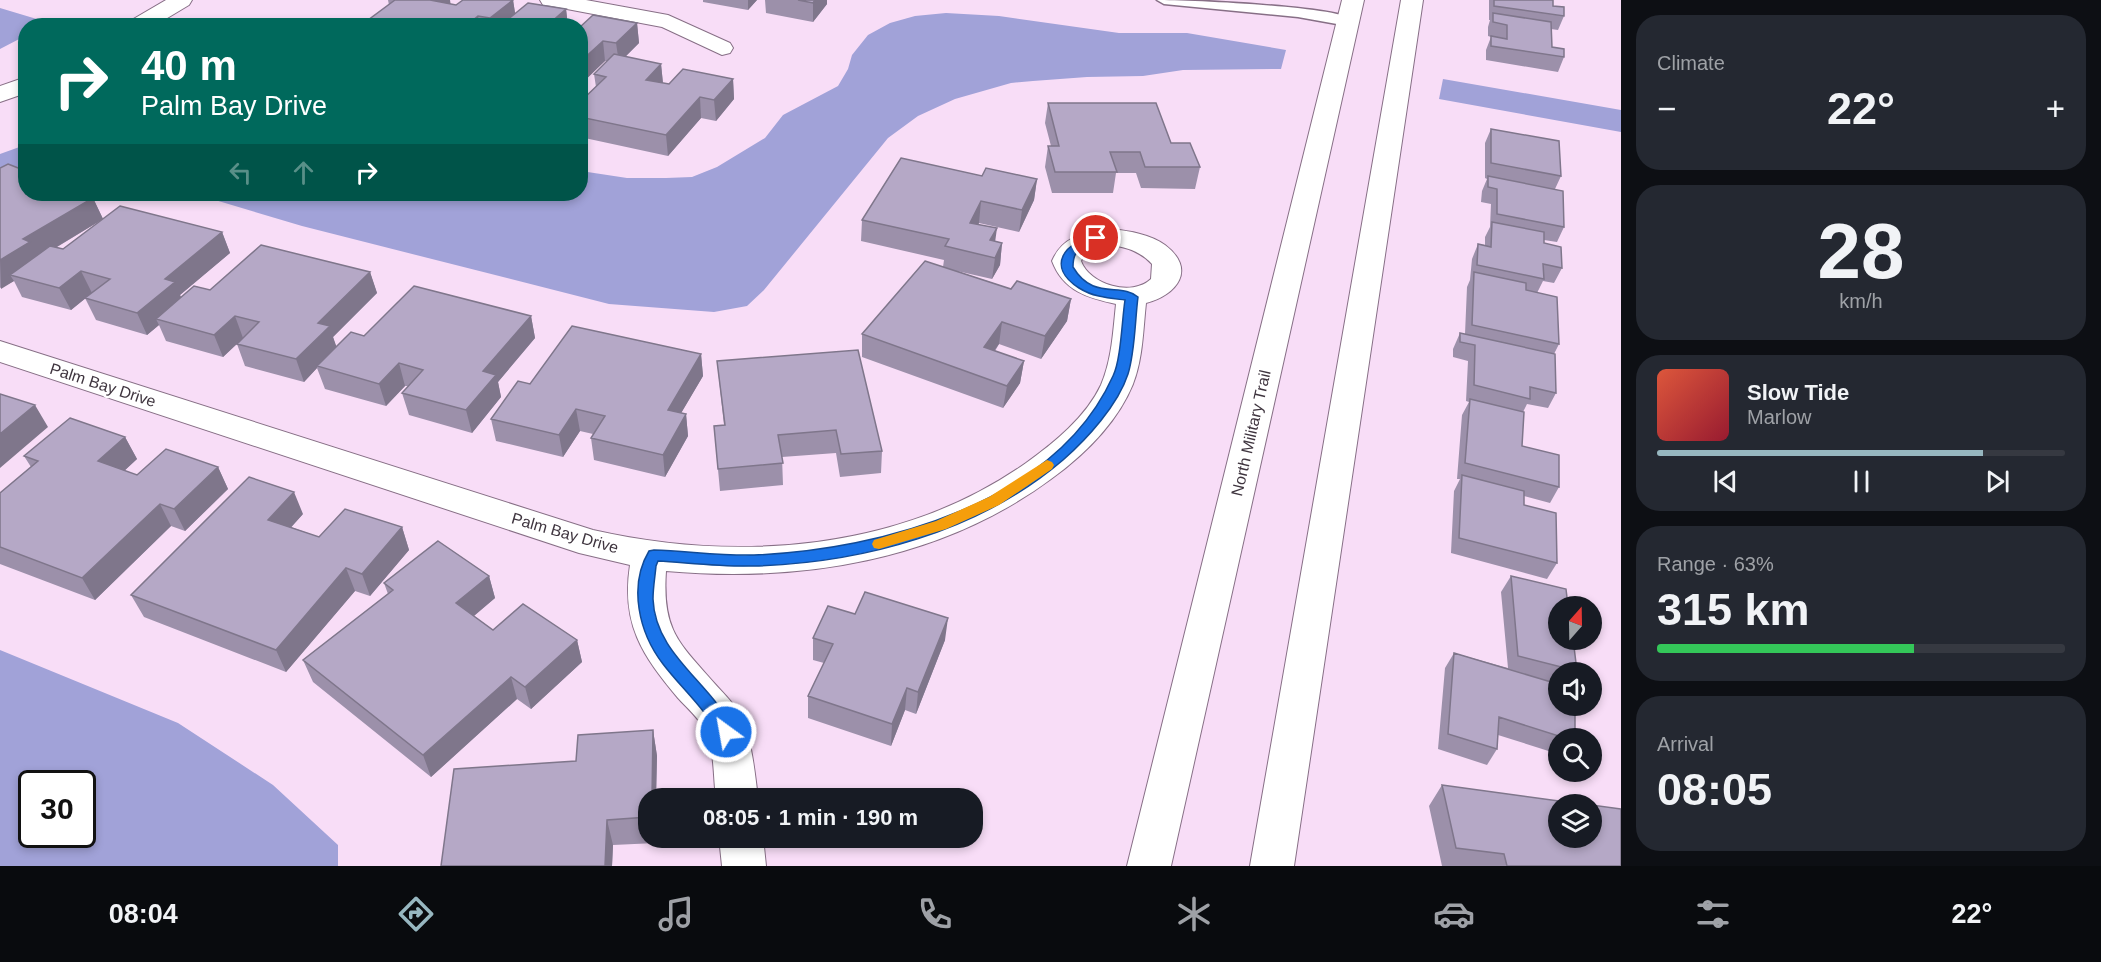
<!DOCTYPE html>
<html lang="en">
<head>
<meta charset="utf-8">
<style>
	body { margin:0; font-family:Helvetica,sans-serif; background:#242831; color:#f1f3f6; height:100vh; display:flex; flex-direction:column; font-size:22px; white-space:nowrap }
	* { box-sizing:border-box; margin:0 }
	p { font-size:20px; color:#9ea1a6 }
	.icon { flex:none; width:33px; height:33px; fill:none; stroke:currentColor; stroke-width:2; stroke-linecap:round; stroke-linejoin:round }
	.map { position:relative; flex:1; overflow:hidden }
	.panel { display:flex; flex-direction:column; gap:15px; padding:15px; background:#0d0f14; width:480px }
	.panel>* { flex:none }
	.banner { position:absolute; left:18px; top:18px; width:570px; height:183px; border-radius:24px; box-shadow:0 3px 9px #0003; background:#00695c; color:#fff; overflow:hidden }
	.needle { width:39px; rotate:20deg }
	.fabs { position:absolute; left:1548px; top:596px; display:grid; gap:12px }
	.fabs a { display:grid; place-items:center; width:54px; height:54px; border-radius:50%; background:#171b24; box-shadow:0 3px 9px #0003; font-size:30px }
	.speed { position:absolute; left:18px; top:770px; display:flex; gap:12px; font-size:30px; font-weight:700; text-align:center }
	.speed>* { display:grid; place-content:center; width:78px; height:78px; border-radius:50%; background:#171b24; box-shadow:0 3px 9px #0003; line-height:1 }
	.speed .limit { border:3px solid #111; border-radius:9px; background:#fff; color:#111 }
	.pin { position:absolute; display:grid; place-items:center; width:51px; height:51px; color:#fff; margin:-26px; border:3px solid #fff; border-radius:50%; box-shadow:0 2px 6px #0007 }
	.me { position:absolute; width:66px; margin:-33px; rotate:328deg; stroke-linejoin:round; filter:drop-shadow(0 0 4px #0008) }
	.turn { display:flex; align-items:center; gap:21px; height:126px; padding:0 24px; font-size:27px }
	.turn .icon { width:78px; height:78px; stroke-width:2.5 }
	.turn b { display:block; font-size:42px; line-height:51px }
	.lanes { display:flex; align-items:center; height:57px; padding:0 24px; background:#0003; justify-content:center; gap:30px; direction:ltr }
	.lanes .off { opacity:.35 }
	.big { font-size:45px; font-weight:700; line-height:1.1 }
	.panel .card { flex:1; display:flex; flex-direction:column; justify-content:center; gap:9px; min-width:0; padding:0 21px; border-radius:24px; background:#242831 }
	.panel .dial { align-items:center; gap:0 }
	.dial b { font-size:78px; line-height:1 }
	.song { display:flex; align-items:center; gap:18px }
	.cover { width:72px; height:72px; border-radius:9px; background:linear-gradient(135deg,hsl(10 70% 55%),hsl(350 70% 35%)) }
	.played { height:6px; border-radius:3px; background:linear-gradient(90deg,#97b7c0 80%,#363941 80%) }
	.keys { display:flex; justify-content:space-around; direction:ltr }
	.heat { display:flex; justify-content:space-between; align-items:center; font-size:33px; direction:ltr }
	.charge { height:9px; border-radius:4px; background:linear-gradient(90deg,#34c759 63%,#363941 0) }
	.trip { position:absolute; left:638px; top:788px; width:345px; height:60px; border-radius:24px; background:#171b24; box-shadow:0 3px 9px #0003; font-weight:700; line-height:60px; text-align:center }
	.dock { display:flex; height:96px; justify-content:space-around; align-items:center; background:#090b0e; color:#9ea1a6 }
	.dock .icon { width:42px; height:42px }
	.dock .current { color:#97b7c0 }
	.dock b { font-size:27px; color:#f1f3f6 }
	main { display:flex; flex:1; min-height:0 }
	.map>svg:first-child { display:block }
	.water { fill:#a1a2d8; fill-rule:evenodd }
	.lines { fill:none; stroke-linecap:round; stroke-linejoin:round }
	.lane-casing { stroke:#876f86; stroke-width:3 }
	.street-casing { stroke:#876f86; stroke-width:2 }
	.secondary-casing { stroke:#876f86; stroke-width:2 }
	.lane { fill:#fff; fill-rule:evenodd }
	.street { fill:#fff; fill-rule:evenodd }
	.secondary { fill:#fff; fill-rule:evenodd }
	.wall { fill:#9c90aa; fill-rule:evenodd }
	.shaded-wall { fill:#7f768b }
	.building { fill:#b5a8c6; stroke:#7f768b; stroke-width:1.5 }
	.route { fill:#1a73e8; stroke:#114b97; stroke-width:1.5 }
	.slow { fill:#f59e0b }
	.labels { text-anchor:middle; dominant-baseline:central; stroke-width:5; stroke-linejoin:round; paint-order:stroke }
	.street-label { font-size:16px; fill:#3f353f; stroke:#fff }
</style>
</head>
<body>
<main>
<div class="map">
<svg width="1621" height="866" viewBox="0 0 1621 866">
	<rect width="100%" height="100%" fill="#f8ddf7"/>
	<!-- water -->
	<path class="water" d="M0 8 40 20 36 25 26 26 25 36 0 49Z
		M946 13 999 16 1119 33H1187L1286 50 1281 69 1183 70 1143 76 1087 77 1033 81 1011 83 955 99 918 116 888 138 764 290 747 306 714 312 609 304 302 226 195 194H580L581 171 627 178H666L692 177 717 167 765 138 783 115 838 86 848 69 852 55 868 35 890 23 915 16Z
		M1443 79 1621 110V132L1439 99Z
		M25 145V178L0 187V154Z
		M0 650 178 723 273 785 338 845V866H0ZM32 783H82V834H32Z"/>
	<g class="lines">
		<defs>
			<path id="lane" d="M1157 0C1185 0 1342 6 1356 21L1348 26 1298 17 1164 4Z"/>
			<path id="street" d="M166 0H192L189 5 154 26H127L130 21Z
				M540 0H586L668 15 730 43 733 48 730 53 722 55 662 27 551 6 543 5Z
				M26 77V93L0 102V86Z
				M1111 229C1129 231 1150 234 1165 245 1197 269 1177 295 1146 303 1143 330 1143 358 1133 384 1117 423 1084 455 1051 479 940 561 800 583 666 571 662 630 678 642 715 684 722 692 731 700 736 709 752 736 754 767 758 798H716C713 776 715 750 705 730 699 718 687 708 678 698 642 655 621 624 630 565L579 553 0 362V341L593 530C738 563 901 551 1026 463 1054 443 1086 417 1101 385 1112 359 1113 332 1116 304 1088 298 1063 291 1052 261 1064 234 1084 234 1111 229ZM1111 245C1127 247 1141 252 1152 264L1151 279C1132 297 1090 285 1081 261 1086 249 1099 248 1111 245Z
				M719 837H763L766 866H722Z"/>
			<path id="secondary" d="M1342 0H1364L1171 866H1127Z
				M1401 0H1423L1294 866H1250Z"/>
		</defs>
		<!-- lane casing -->
		<use href="#lane" class="lane-casing"/>
		<!-- street casing -->
		<use href="#street" class="street-casing"/>
		<!-- secondary casing -->
		<use href="#secondary" class="secondary-casing"/>
		<!-- lane -->
		<use href="#lane" class="lane"/>
		<!-- street -->
		<use href="#street" class="street"/>
		<!-- secondary -->
		<use href="#secondary" class="secondary"/>
	</g>
	<!-- wall -->
	<path class="wall" d="M388 0H450V4L456 5 513 0 515 13 566 9 568 26H360L389 5Z
		M703 0H757L748 10 703 2Z
		M765 0H827V4L813 22 766 13Z
		M1489 0H1553V6L1564 16 1558 30 1551 29 1552 47 1564 57 1558 72 1486 60V50L1491 37 1488 36V27L1490 20H1489Z
		M637 23 639 43 625 57 661 64 663 83 669 84 733 79 734 99 716 121 701 118 668 156 580 137V102L596 87 594 74 607 61H605L580 85V27Z
		M1048 103 1171 143 1200 167 1195 189 1141 188 1136 173H1116L1113 193H1052L1045 167 1048 146H1051L1045 123Z
		M1491 129 1561 176 1555 189 1564 227 1557 242 1544 240V243L1562 268 1554 283 1543 281 1537 293 1559 344 1554 354 1556 393 1548 408 1527 404 1523 412 1522 446 1559 487 1550 503 1524 496V505L1557 563 1547 579 1451 553 1454 491 1460 479H1457L1462 415 1469 402 1466 401 1468 361 1453 357V349L1460 333 1465 334 1467 287 1470 280 1472 259 1478 244 1485 245V237L1490 227 1491 204 1481 202 1482 191 1487 179 1485 178V143Z
		M0 168 93 198 103 219 222 232 230 253 180 295 181 297 210 290 370 272 377 293 333 337 336 347 364 336 531 316 535 338 498 382 501 397 472 433 409 415 402 393 408 386H405L386 406 325 389 317 368 304 382 245 366 237 344 223 357 166 341 159 325 147 335 96 320 85 298 92 293 71 310 22 297 14 281 0 288ZM103 219 63 249 57 247Z
		M982 176 1037 179 1034 200 1019 232 979 223 978 224 995 241 1002 243 1000 265 992 279 957 271 1011 289 1071 299 1067 321 1041 359 999 344 995 351 1024 361 1020 383 1003 408 862 357V334L943 267 944 260 861 241 862 220Z
		M701 354 703 376 681 413 686 414 688 436 665 477 594 460 591 438 593 434 580 431 563 457 496 441 491 419 530 384Z
		M717 361 882 451 881 473 840 477 836 453 782 457 783 485 720 491 714 426 724 425Z
		M125 437 137 459 124 471 137 475 218 467 228 489 185 531 171 526 95 600 0 564V493L31 467 24 456Z
		M303 514 291 527 319 537 402 527 409 550 370 596 355 591 286 672 144 617 131 595Z
		M489 576 495 598 474 616 493 630 577 640 582 662 531 709 517 699 431 777 313 682 303 660 388 594 384 583Z
		M1511 576 1577 671 1576 672H1558V705L1575 738H1558V754L1498 735 1497 749 1487 765 1438 749 1445 668 1454 653 1508 668 1501 592Z
		M855 614 945 640 916 714 905 710 891 746 808 718V696L824 663 813 660V638Z
		M653 730 657 756 656 798H648V837H656V843L613 845 612 866H441L576 761Z
		M1442 785 1621 866H1442L1429 806Z"/>
	<!-- shaded-wall -->
	<path class="shaded-wall" d="M429 0H450L451 6Z
		M513 0 516 19 506 21 507 26H491L490 18Z
		M748 0H757L748 10Z
		M815 0H827V4L813 22V3Z
		M566 9 568 26H550V23Z
		M478 16 480 26H466Z
		M637 23 639 43 619 63 616 43Z
		M603 41 605 61 580 85V62Z
		M661 64 663 84 646 80Z
		M733 79 734 99 716 121 714 100Z
		M700 97 701 118 668 156 666 135Z
		M1037 179 1034 200 1019 232 1022 210Z
		M93 198 103 219 10 275 14 281 1 289 0 260 23 239Z
		M981 201 979 223 968 244 970 223Z
		M997 228 994 250 990 240Z
		M222 232 230 253 180 295 184 304 156 319 159 325 147 335 137 313 165 279Z
		M1002 243 1000 265 992 279 995 258Z
		M81 271 92 293 71 310 59 288Z
		M370 272 377 293 333 337 337 348 317 366V368L304 382 296 359 318 323Z
		M1071 299 1067 321 1041 359 1045 336Z
		M235 316 243 338 223 357 214 335Z
		M531 316 535 338 498 382 501 397 472 433 466 410 483 371Z
		M1002 322 999 344 981 369 984 347Z
		M701 354 703 376 670 432 668 410Z
		M1024 361 1020 383 1003 408 1007 386Z
		M399 363 405 386 386 406 379 384Z
		M35 405 48 427 0 468V434Z
		M576 409 580 431 563 457 559 435Z
		M686 414 688 436 665 477 663 455Z
		M125 437 137 459 110 484 98 461Z
		M218 467 228 489 185 531 174 509Z
		M294 492 303 514 278 542 268 520Z
		M160 504 171 526 95 600 82 578Z
		M402 527 409 550 370 596 362 574Z
		M346 568 355 591 286 672 276 650Z
		M489 576 495 598 463 625 456 603Z
		M948 618 945 640 916 714 918 692Z
		M577 640 582 662 531 709 525 687Z
		M511 677 517 699 431 777 423 755Z
		M907 688 905 710 891 746 892 724Z
		M653 730 657 756 656 798H652Z
		M607 820 613 845 612 866H605Z"/>
	<!-- building -->
	<path class="building" d="M395 0H430L456 5 463 0H513L490 18 478 16 466 26H360Z
		M798 0H815L813 3Z
		M1494 0H1553V6L1564 7V16L1494 6Z
		M528 3 566 9 550 23 562 26H513L517 22 506 21Z
		M1493 13 1551 22 1552 47 1564 49V57L1491 46V36L1507 39V25L1493 22Z
		M593 15 637 23 616 43 603 41 580 62V27Z
		M614 54 661 64 646 80 669 84 683 69 733 79 714 100 700 97 666 135 580 117V102L606 77 594 74Z
		M1048 103H1156L1171 143H1190L1200 167H1145L1140 152H1110L1117 172H1055L1048 146H1059Z
		M1491 129 1559 141 1561 176 1491 163Z
		M901 158 982 176 986 168 1037 179 1022 210 981 201 970 223 997 228 990 240 1002 243 995 258 945 246 949 239 862 220Z
		M8 164 26 171V194H83L93 198 23 239 30 242 0 260V168Z
		M1488 176 1563 191 1564 227 1497 214V189L1488 187Z
		M120 206 222 232 165 279 175 282 137 313 85 298 110 279 81 271 59 288 10 275 50 246 63 249Z
		M1492 222 1544 232V243L1561 247 1562 268 1543 264 1544 279 1477 265 1478 244 1491 247Z
		M261 245 370 272 318 323 330 326 296 359 237 344 259 322 235 316 214 335 156 319 194 286 210 290Z
		M925 261 1011 289 1017 281 1071 299 1045 336 1002 322 984 347 1024 361 1007 386 862 334Z
		M1474 272 1526 283V290L1557 297 1559 344 1472 325Z
		M414 286 531 316 483 371 496 375 466 410 402 393 423 370 399 363 379 384 317 366 351 332 364 336Z
		M572 326 701 354 668 410 686 414 663 455 591 438 605 416 576 409 559 435 491 419 518 381 530 384Z
		M1460 333 1555 354 1556 393 1530 387V399L1474 385 1475 345 1460 342Z
		M858 350 882 451 841 454 836 430 778 435 783 463 718 469 714 426 725 425 717 361Z
		M0 394 35 405 0 434Z
		M1470 399 1524 412 1522 446 1559 455V487L1465 463Z
		M70 418 125 437 98 461 137 475 166 449 218 467 174 509 160 504 82 578 0 547V493L38 461 24 456Z
		M1462 475 1524 491V505L1556 513 1557 563 1459 538Z
		M249 477 294 492 268 520 319 537 345 509 402 527 362 574 346 568 276 650 131 595Z
		M438 541 489 576 456 603 493 630 523 604 577 640 525 687 511 677 423 755 303 660 393 590 384 583Z
		M1511 576 1566 589 1568 606H1558V639H1573L1577 671 1518 656Z
		M865 592 948 618 918 692 907 688 892 724 808 696 833 644 813 638 828 606 855 614Z
		M1454 653 1558 684V705H1575V738H1565L1499 717 1497 749 1448 734Z
		M653 730 652 798H648V817L607 820 605 866H441L454 769 576 761 578 735Z
		M1442 785 1581 804H1558V837H1592V805L1621 809V866H1507L1504 854 1456 848Z"/>
	<!-- route -->
	<path class="route" d="M1096 235 1102 238C1088 249 1073 243 1073 267 1093 301 1121 282 1138 297 1135 320 1135 352 1128 374 1118 405 1087 439 1063 460 979 532 862 563 754 566 722 567 690 563 658 561L656 566C655 577 653 588 653 599 655 656 714 684 734 732L732 738 726 740 720 738C707 710 682 689 663 664 639 633 628 586 649 551L654 550C687 551 721 556 754 555 881 550 1056 503 1113 376 1121 360 1122 319 1125 300 1109 298 1093 297 1079 288 1045 266 1065 242 1096 235Z"/>
	<!-- slow -->
	<path class="slow" d="M1047 460 1052 462 1054 465 1052 469 999 505 946 529 879 549 874 548 872 544 874 540 936 521 989 497Z"/>
	<g class="labels">
		<!-- street labels -->
		<g class="street-label">
			<text transform="translate(103 385) rotate(18)">Palm Bay Drive</text>
			<text transform="translate(1251 433) rotate(-77)">North Military Trail</text>
			<text transform="translate(565 533) rotate(16)">Palm Bay Drive</text>
		</g>
	</g>
</svg>
<div class="fabs">
<a><svg class="needle" viewBox="-14 -14 28 28"><path d="M0-13l5 13h-10z" fill="#e53935"/><path d="M0 13l5-13h-10z" fill="#9ea1a6"/></svg></a>
<a><svg class="icon" aria-label="sound" viewBox="0 0 24 24"><path d="M4 9h4l5-4v14l-5-4H4zM17 9q2 3 0 6"/></svg></a>
<a><svg class="icon" aria-label="search" viewBox="0 0 24 24"><circle cx="10" cy="10" r="6"/><path d="M15 15l6 6"/></svg></a>
<a><svg class="icon" aria-label="layers" viewBox="0 0 24 24"><path d="M12 4l9 5-9 5-9-5zM3 14l9 5 9-5"/></svg></a>
</div>
<div class="speed"><div class="limit">30</div></div>
<div class="pin" style="left:1096px;top:238px;background:#d93025"><svg class="icon" aria-label="arrive" viewBox="0 0 24 24"><path d="M6 21V4h12l-3 4 3 4H6"/></svg></div>
<svg class="me" style="left:726px;top:732px" viewBox="-20 -20 40 40"><circle r="17" fill="#1a73e8" stroke="#fff" stroke-width="3"/><path d="M0-11L8 9 0 5-8 9z" fill="#fff"/></svg>
<div class="trip">08:05 · 1 min · 190 m</div>
<div class="banner">
<div class="turn"><svg class="icon" aria-label="right" viewBox="0 0 24 24"><path d="M7 20v-9h11M14 6l5 5-5 5"/></svg><div><b>40 m</b>Palm Bay Drive</div></div>
<div class="lanes"><svg class="icon off" aria-label="left" viewBox="0 0 24 24"><path d="M17 20v-9H6M10 6l-5 5 5 5"/></svg><svg class="icon off" aria-label="ahead" viewBox="0 0 24 24"><path d="M12 20V5M6 11l6-6 6 6"/></svg><svg class="icon" aria-label="right" viewBox="0 0 24 24"><path d="M7 20v-9h11M14 6l5 5-5 5"/></svg></div>
</div>
</div>
<section class="panel">
<div class="card"><p>Climate</p>
<div class="heat"><a>−</a><b class="big">22°</b><a>+</a></div>
</div>
<div class="card dial"><b>28</b><p>km/h</p></div>
<div class="card">
<div class="song"><i class="cover"></i><div><b>Slow Tide</b><p>Marlow</p></div></div>
<div class="played"></div>
<div class="keys"><svg class="icon" aria-label="previous" viewBox="0 0 24 24"><path d="M18 5L8 12l10 7zM5 5v14"/></svg><svg class="icon" aria-label="pause" viewBox="0 0 24 24"><path d="M8 5v14M16 5v14"/></svg><svg class="icon" aria-label="next" viewBox="0 0 24 24"><path d="M6 5l10 7-10 7zM19 5v14"/></svg></div>
</div>
<div class="card"><p>Range · 63%</p><b class="big">315 km</b><div class="charge"></div></div>
<div class="card"><p>Arrival</p><b class="big">08:05</b></div>
</section>
</main>
<nav class="dock">
<b>08:04</b>
<svg class="icon current" aria-label="directions" viewBox="0 0 24 24"><path d="M12 3l9 9-9 9-9-9zM9 14v-3h6M13 9l2 2-2 2"/></svg>
<svg class="icon" aria-label="music" viewBox="0 0 24 24"><path d="M9 18V5l10-2v13"/><circle cx="6" cy="18" r="3"/><circle cx="16" cy="16" r="3"/></svg>
<svg class="icon" aria-label="phone" viewBox="0 0 24 24"><path d="M5 4h4l2 5-3 2q2 4 5 5l2-3 5 2v4C11 20 4 13 5 4z"/></svg>
<svg class="icon" aria-label="climate" viewBox="0 0 24 24"><path d="M12 3v18M4 7l16 10M4 17L20 7"/></svg>
<svg class="icon" aria-label="car" viewBox="0 0 24 24"><path d="M5 17H2v-5l4-1 3-4h7l3 4 3 1v5h-3M9 17h6M6 11h13"/><circle cx="7" cy="17" r="2"/><circle cx="17" cy="17" r="2"/></svg>
<svg class="icon" aria-label="filters" viewBox="0 0 24 24"><path d="M4 7h16M4 17h16"/><circle cx="9" cy="7" r="2"/><circle cx="15" cy="17" r="2"/></svg>
<b>22°</b>
</nav>
</body>
</html>
